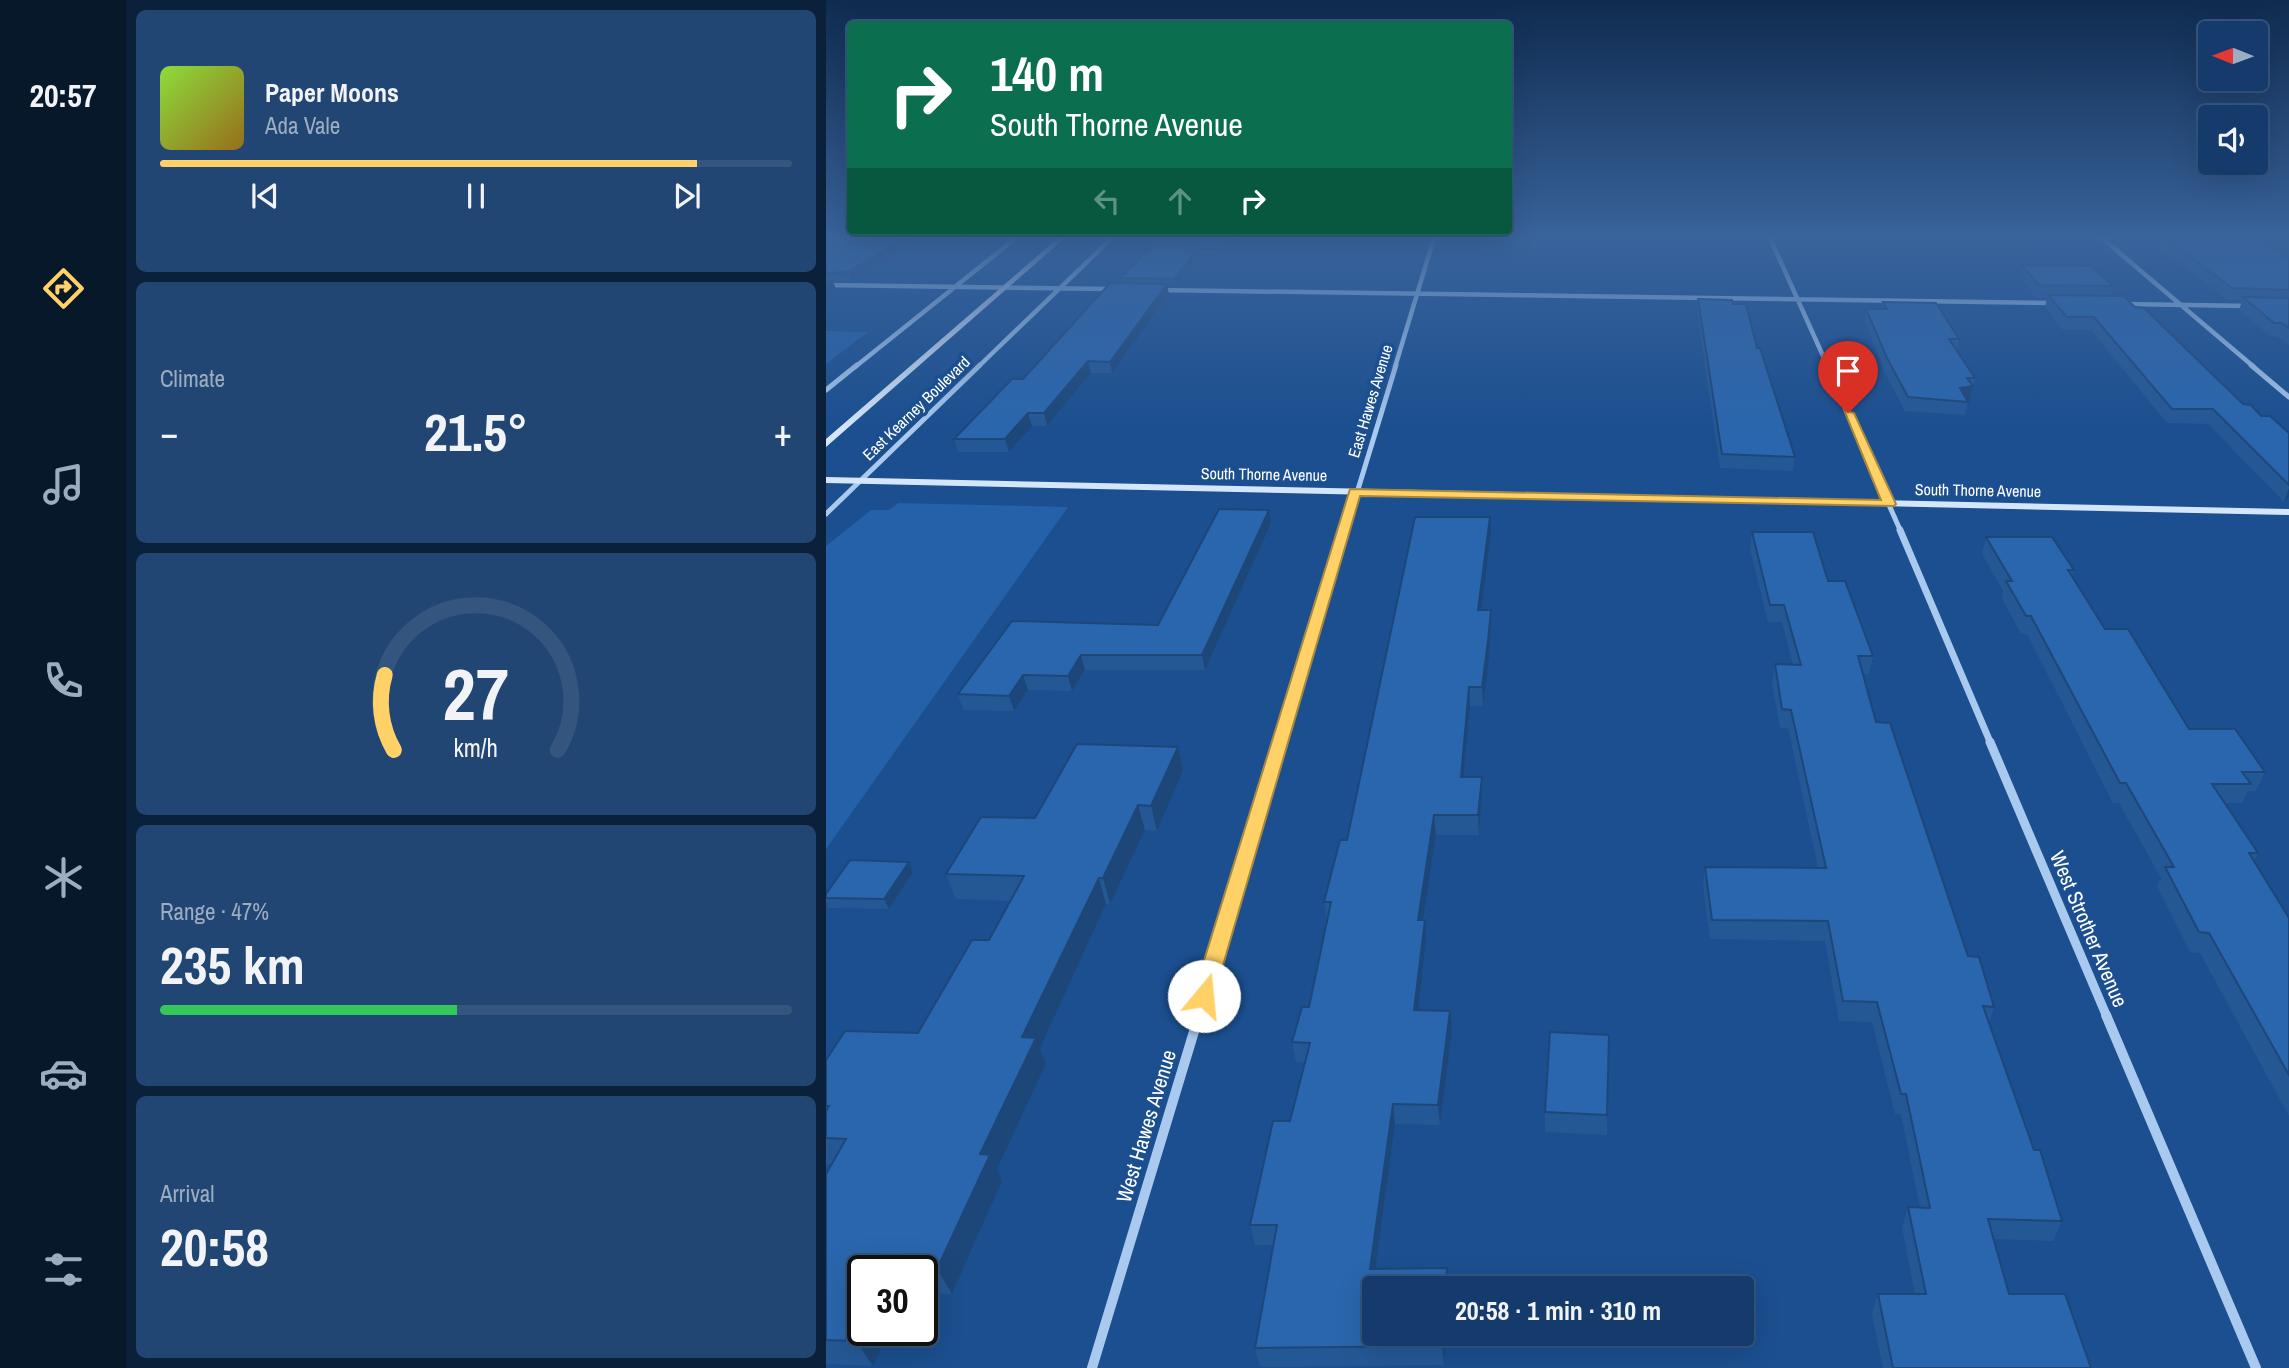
<!DOCTYPE html>
<html lang="en">
<head>
<meta charset="utf-8">
<style>
	body { margin:0; font-family:"Archivo Narrow",sans-serif; background:#214673; color:#f1f3f6; height:100vh; display:flex; flex-direction:column; font-size:26px; white-space:nowrap }
	* { box-sizing:border-box; margin:0 }
	p { font-size:23px; color:#9dadc1 }
	.icon { flex:none; width:38px; height:38px; fill:none; stroke:currentColor; stroke-width:2; stroke-linecap:round; stroke-linejoin:round }
	.map { position:relative; flex:1; overflow:hidden }
	.details { display:flex; flex-direction:column; gap:10px; padding:10px; background:#0b203b; width:700px }
	.details>* { flex:none }
	.banner { position:absolute; left:21px; top:21px; width:665px; height:214px; border-radius:7px; box-shadow:0 7px 28px #0002,0 0 0 2px #33557e; background:#0b6e4f; color:#fff; overflow:hidden }
	.needle { width:46px; rotate:271deg }
	.tools { position:absolute; left:1372px; top:21px; display:grid; gap:14px }
	.tools a { display:grid; place-items:center; width:70px; height:70px; border-radius:7px; background:#143b6b; box-shadow:0 7px 28px #0002,0 0 0 2px #33557e; font-size:35px }
	.speed { position:absolute; left:21px; top:1255px; display:flex; gap:14px; font-size:35px; font-weight:700; text-align:center }
	.speed>* { display:grid; place-content:center; width:91px; height:91px; border-radius:50%; background:#143b6b; box-shadow:0 7px 28px #0002,0 0 0 2px #33557e; line-height:1 }
	.speed .limit { border:4px solid #111; border-radius:10px; background:#fff; color:#111 }
	.pin { position:absolute; display:grid; place-items:center; width:60px; height:60px; color:#fff; margin:-72px -30px; border-radius:50% 50% 50% 0; rotate:-45deg; box-shadow:0 0 7px #0007 }
	.pin .icon { rotate:45deg }
	.me { position:absolute; width:77px; margin:-38px; rotate:17deg; stroke-linejoin:round; filter:drop-shadow(0 0 5px #0008) }
	.turn { display:flex; align-items:center; gap:24px; height:147px; padding:0 28px; font-size:32px }
	.turn .icon { width:91px; height:91px; stroke-width:2.5 }
	.turn b { display:block; font-size:49px; line-height:60px }
	.lanes { display:flex; align-items:center; height:66px; padding:0 28px; background:#0003; justify-content:center; gap:35px; direction:ltr }
	.lanes .off { opacity:.35 }
	.big { font-size:52px; font-weight:700; line-height:1.1 }
	.details .widget { flex:1; display:flex; flex-direction:column; justify-content:center; gap:10px; min-width:0; padding:0 24px; border-radius:10px; background:#214673 }
	.details .dial { align-items:center; gap:0 }
	.dial svg { height:182px; overflow:visible; fill:none; stroke:#33557e; stroke-width:7; stroke-linecap:round; text-anchor:middle }
	.dial text { fill:#f1f3f6; stroke:none }
	.song { display:flex; align-items:center; gap:21px }
	.cover { width:84px; height:84px; border-radius:10px; background:linear-gradient(135deg,hsl(90 70% 55%),hsl(40 70% 35%)) }
	.played { height:7px; border-radius:4px; background:linear-gradient(90deg,#ffd166 85%,#33557e 85%) }
	.keys { display:flex; justify-content:space-around; direction:ltr }
	.heat { display:flex; justify-content:space-between; align-items:center; font-size:38px; direction:ltr }
	.charge { height:10px; border-radius:5px; background:linear-gradient(90deg,#34c759 47%,#33557e 0) }
	.trip { position:absolute; left:536px; top:1276px; width:392px; height:70px; border-radius:7px; background:#143b6b; box-shadow:0 7px 28px #0002,0 0 0 2px #33557e; font-weight:700; line-height:70px; text-align:center }
	main { display:flex; flex:1; min-height:0 }
	.dock { display:flex; flex-direction:column; width:126px; justify-content:space-around; align-items:center; background:#08182b; color:#9dadc1 }
	.dock .icon { width:49px; height:49px }
	.dock .active { color:#ffd166 }
	.dock b { font-size:32px; color:#f1f3f6 }
	.map>svg:first-child { display:block }
	.green { fill:#2461a8 }
	.lines { fill:none; stroke-linecap:round; stroke-linejoin:round }
	.minor-far4 { stroke:#a9c9ee; stroke-width:4.5 }
	.minor-far3 { stroke:#a9c9ee; stroke-width:5 }
	.minor-far2 { stroke:#a9c9ee; stroke-width:7 }
	.minor-far1 { stroke:#a9c9ee; stroke-width:9 }
	.minor { stroke:#a9c9ee; stroke-width:10 }
	.secondary { fill:#d6e6fa; fill-rule:evenodd }
	.wall { fill:#245895 }
	.shaded-wall { fill:#1d4779 }
	.building { fill:#2a66ad; stroke:#1d4779; stroke-width:2 }
	.route { fill:#ffd166; stroke:#a68842; stroke-width:2 }
	.labels { text-anchor:middle; dominant-baseline:central; stroke-width:7; stroke-linejoin:round; paint-order:stroke }
	.far-street-label { font-size:16px; fill:#fff; stroke:#1b4f8f }
	.near-street-label { font-size:21px; fill:#fff; stroke:#1b4f8f }
</style>
</head>
<body>
<main>
<nav class="dock">
<b>20:57</b>
<svg class="icon active" aria-label="directions" viewBox="0 0 24 24"><path d="M12 3l9 9-9 9-9-9zM9 14v-3h6M13 9l2 2-2 2"/></svg>
<svg class="icon" aria-label="music" viewBox="0 0 24 24"><path d="M9 18V5l10-2v13"/><circle cx="6" cy="18" r="3"/><circle cx="16" cy="16" r="3"/></svg>
<svg class="icon" aria-label="phone" viewBox="0 0 24 24"><path d="M5 4h4l2 5-3 2q2 4 5 5l2-3 5 2v4C11 20 4 13 5 4z"/></svg>
<svg class="icon" aria-label="climate" viewBox="0 0 24 24"><path d="M12 3v18M4 7l16 10M4 17L20 7"/></svg>
<svg class="icon" aria-label="car" viewBox="0 0 24 24"><path d="M5 17H2v-5l4-1 3-4h7l3 4 3 1v5h-3M9 17h6M6 11h13"/><circle cx="7" cy="17" r="2"/><circle cx="17" cy="17" r="2"/></svg>
<svg class="icon" aria-label="filters" viewBox="0 0 24 24"><path d="M4 7h16M4 17h16"/><circle cx="9" cy="7" r="2"/><circle cx="15" cy="17" r="2"/></svg>
</nav>
<section class="details">
<div class="widget">
<div class="song"><i class="cover"></i><div><b>Paper Moons</b><p>Ada Vale</p></div></div>
<div class="played"></div>
<div class="keys"><svg class="icon" aria-label="previous" viewBox="0 0 24 24"><path d="M18 5L8 12l10 7zM5 5v14"/></svg><svg class="icon" aria-label="pause" viewBox="0 0 24 24"><path d="M8 5v14M16 5v14"/></svg><svg class="icon" aria-label="next" viewBox="0 0 24 24"><path d="M6 5l10 7-10 7zM19 5v14"/></svg></div>
</div>
<div class="widget"><p>Climate</p>
<div class="heat"><a>−</a><b class="big">21.5°</b><a>+</a></div>
</div>
<div class="widget dial"><svg viewBox="0 0 100 80">
<path d="M14 69A42 42 0 1 1 86 69"/>
<path d="M14 69A42 42 0 0 1 10 36" stroke="#ffd166"/>
<text x="50" y="56" font-size="32" font-weight="700">27</text>
<text x="50" y="72" font-size="11">km/h</text>
</svg></div>
<div class="widget"><p>Range · 47%</p><b class="big">235 km</b><div class="charge"></div></div>
<div class="widget"><p>Arrival</p><b class="big">20:58</b></div>
</section>
<div class="map">
<svg width="1463" height="1368" viewBox="0 0 1463 1368">
	<rect width="100%" height="100%" fill="#1b4f8f"/>
	<!-- green -->
	<path class="green" d="M0 331 42 332 0 364Z
		M72 503 242 507 0 849V546L45 510H63Z"/>
	<g class="lines">
		<!-- minor-far4 -->
		<path class="minor-far4" d="M944 238 1002 367
			M1276 238 1428 367
			M0 285 286 289
			M333 290 1228 303
			M1299 304 1424 306
			M29 367 190 238
			M152 367 286 238
			M569 367 608 238"/>
		<!-- minor-far3 -->
		<path class="minor-far3" d="M1001 365 1075 532
			M1425 365 1463 397
			M0 390 31 365
			M0 514 154 365
			M519 532 570 365"/>
		<!-- minor-far2 -->
		<path class="minor-far2" d="M1074 530 1165 744
			M455 744 520 530"/>
		<!-- minor-far1 -->
		<path class="minor-far1" d="M1164 742 1281 1017
			M372 1017 455 742"/>
		<!-- minor -->
		<path class="minor" d="M1280 1015 1430 1368
			M266 1368 373 1015"/>
		<!-- secondary -->
		<path class="secondary" d="M232 238H239L0 447V439Z
			M0 477 1463 509V515L0 483Z"/>
	</g>
	<!-- wall -->
	<path class="wall" d="M0 238H147L140 243H87L25 281H3H7L10 290 0 296Z
		M335 238H418L407 247H402L395 255H376L369 259 350 285H341L343 295 286 373H265L221 426H206L183 452H132L128 439 197 379 295 284 294 278Z
		M1322 238H1431L1463 259V345L1452 337 1444 336 1413 310 1416 301 1402 300Z
		M1196 265 1287 286 1284 296 1417 404 1463 433V497L1458 502 1382 424 1341 423 1265 330H1237L1219 307 1221 298H1210L1194 277Z
		M872 299 907 304 931 348 969 457 967 471 894 468 871 311Z
		M1057 302 1133 339 1131 351 1149 378 1144 400H1141L1142 402 1139 415 1079 411 1058 371 1039 321 1040 309H1056Z
		M443 510 445 523 379 670H259L246 691 202 690 188 711 137 710 132 694 332 625Z
		M926 532 1002 581 1047 656 1043 674H1036L1050 722 1142 956 1168 1007 1163 1022 1208 1150 1236 1221 1227 1241 1167 1239 1183 1294 1265 1368H1057L1046 1314 1052 1294H1089L1076 1227 1082 1207 1094 1208 1075 1114H1069L1046 1022 1013 1021 999 941 884 939 877 886 879 867 992 868 962 728H954L946 683 949 664 967 665 956 622H942L924 549Z
		M665 534 655 610H665V627L663 659 657 706H644L638 777 656 796 653 835H610L597 920 600 940 592 1010 626 1031 614 1125 569 1124 550 1269 620 1334 618 1365 434 1367 429 1348 448 1245H429L424 1225 464 1121 479 1063 470 1062 466 1042 483 1007 501 919 498 902 521 840Z
		M1160 537 1248 570 1246 576 1279 629 1363 729 1439 772 1430 791H1422L1416 803H1399L1432 853 1428 861 1463 918V1116L1374 953 1364 952 1331 887 1335 878 1293 803H1287L1201 634H1195L1176 598 1177 591 1156 554Z
		M357 771 331 831 319 830 284 904H280L214 1048 220 1064 171 1169 176 1181 126 1294 96 1293V1270H37L47 1366 0 1364V1174L6 1164H0V1060L92 1033 163 940 185 901 130 899 120 874 209 818Z
		M83 862 87 872 63 909 3 908 0 902V894Z
		M719 1112 781 1115V1135L719 1132Z"/>
	<!-- shaded-wall -->
	<path class="shaded-wall" d="M79 238H86L87 243 25 281 22 272Z
		M138 238H147L140 243Z
		M410 238H418L407 247V242Z
		M401 241 402 247 395 255 394 249Z
		M375 249 376 255 369 259 350 285 348 279 368 253Z
		M7 281 10 290 0 296V286Z
		M341 284 343 295 286 373 284 362Z
		M262 361 265 373 221 426 218 413Z
		M1147 386 1144 400 1136 401 1134 388Z
		M202 413 206 426 183 452 179 439Z
		M1463 488V497L1458 502Z
		M443 510 445 523 379 670 376 655Z
		M664 517 665 534 653 627 652 610Z
		M665 610V627L663 659 657 706 656 687Z
		M255 655 259 670 246 691 242 676Z
		M197 675 202 690 188 711 183 696Z
		M643 687 644 706 636 796 635 777Z
		M352 747 357 771 331 831 325 806Z
		M656 777V796L653 835 652 815Z
		M312 805 319 830 284 904 277 878Z
		M608 815 610 835 594 940 592 920Z
		M83 862 87 872 63 909 58 899Z
		M273 878 280 904 214 1048 220 1064 171 1169 176 1181 126 1294 111 1269 196 1037Z
		M599 920 600 940 590 1030 588 1010Z
		M624 1011 626 1031 614 1125 612 1105Z
		M567 1104 569 1124 547 1289 544 1269Z
		M621 1268 623 1288H620Z
		M37 1328V1330H64L47 1366 30 1341Z
		M617 1334H620L618 1365 616 1346Z"/>
	<!-- building -->
	<path class="building" d="M0 238H79L22 272 0 273Z
		M335 238H410L407 242 401 241 394 249H375L368 253 348 279 294 278Z
		M1340 238H1431L1463 259V290L1406 288Z
		M1196 265 1265 266 1287 286 1213 285Z
		M0 281H7L0 286Z
		M284 283 341 284 284 362 262 361 218 413H202L179 439H128L186 379H197Z
		M1222 295 1297 296 1309 307 1318 308 1417 404 1425 405 1435 416H1444L1463 433V485L1387 409H1346L1268 317H1241Z
		M1417 297 1463 298V328L1456 323H1448Z
		M872 299 906 300 907 304H920L931 348H934L969 457 896 454Z
		M1057 302 1110 303 1133 339H1123L1149 378H1141L1147 386 1134 388 1142 402 1082 397 1061 358 1040 309H1061Z
		M393 509 443 510 376 655H255L242 676 197 675 183 696 132 694 186 621 332 625Z
		M589 517H664L652 610H665L662 641 656 687H643L635 777H656L652 815H608L592 920H599L588 1010 624 1011 612 1105 567 1104 544 1269 621 1268 620 1288H548V1334H617L616 1346 429 1348 451 1225H424L447 1121H464L484 1043 466 1042 476 1007H483L505 902H498L514 840H521Z
		M926 532H987L1002 581H1019L1047 656H1032L1050 722 1064 723 1142 956 1153 957 1168 1007 1157 1006 1208 1150H1214L1236 1221 1162 1219 1183 1294H1239L1265 1368H1067L1052 1294H1100L1082 1207 1104 1208 1080 1094H1075L1051 1002 1017 1001 1002 921 886 920 879 867 1000 868 965 710 956 709 949 664 975 665 958 605H944Z
		M1160 537H1226L1248 570H1242L1279 629H1302L1363 729H1409L1439 772H1416L1425 784H1386L1432 853H1423L1463 918V1075L1383 933 1373 932 1339 867H1348L1300 783H1294L1205 616H1200L1180 581H1186Z
		M251 744 352 747 325 806 312 805 277 878H273L196 1037 210 1038 154 1154 164 1155 111 1269 66 1267 65 1270H37V1328L30 1341 0 1340V1174L20 1139 0 1138V1111L3 1106H0V1060L19 1031 92 1033 146 940H163L198 876 120 874 155 817 209 818Z
		M24 860 83 862 58 899 0 898V894Z
		M724 1032 783 1035 781 1115 719 1112Z"/>
	<!-- sky -->
	<linearGradient id="sky" x2="0" y2="1"><stop stop-color="#0f2b4f"/><stop offset="0.55" stop-color="#39639b"/><stop offset="1" stop-color="#39639b" stop-opacity="0"/></linearGradient>
	<rect width="1463" height="430" fill="url(#sky)"/>
	<!-- route -->
	<path class="route" d="M1018 410 1028 413 1070 504 1068 506 534 496 388 996 385 1002 378 1005 370 1002 367 996 524 489 1055 500Z"/>
	<g class="labels">
		<!-- far-street labels -->
		<g class="far-street-label">
			<text transform="translate(544 401) rotate(-73)">East Hawes Avenue</text>
			<text transform="translate(90 408) rotate(-44)">East Kearney Boulevard</text>
			<text transform="translate(438 474) rotate(1)">South Thorne Avenue</text>
			<text transform="translate(1152 490) rotate(1)">South Thorne Avenue</text>
		</g>
		<!-- near-street labels -->
		<g class="near-street-label">
			<text transform="translate(1263 929) rotate(67)">West Strother Avenue</text>
			<text transform="translate(320 1126) rotate(-73)">West Hawes Avenue</text>
		</g>
	</g>
</svg>
<div class="tools">
<a><svg class="needle" viewBox="-14 -14 28 28"><path d="M0-13l5 13h-10z" fill="#e53935"/><path d="M0 13l5-13h-10z" fill="#9dadc1"/></svg></a>
<a><svg class="icon" aria-label="sound" viewBox="0 0 24 24"><path d="M4 9h4l5-4v14l-5-4H4zM17 9q2 3 0 6"/></svg></a>
</div>
<div class="speed"><div class="limit">30</div></div>
<div class="pin" style="left:1022px;top:413px;background:#d93025"><svg class="icon" aria-label="arrive" viewBox="0 0 24 24"><path d="M6 21V4h12l-3 4 3 4H6"/></svg></div>
<svg class="me" style="left:378px;top:996px" viewBox="-20 -20 40 40"><circle r="19" fill="#fff"/><path d="M0-13L10 11 0 6-10 11z" fill="#ffd166"/></svg>
<div class="trip">20:58 · 1 min · 310 m</div>
<div class="banner">
<div class="turn"><svg class="icon" aria-label="right" viewBox="0 0 24 24"><path d="M7 20v-9h11M14 6l5 5-5 5"/></svg><div><b>140 m</b>South Thorne Avenue</div></div>
<div class="lanes"><svg class="icon off" aria-label="left" viewBox="0 0 24 24"><path d="M17 20v-9H6M10 6l-5 5 5 5"/></svg><svg class="icon off" aria-label="ahead" viewBox="0 0 24 24"><path d="M12 20V5M6 11l6-6 6 6"/></svg><svg class="icon" aria-label="right" viewBox="0 0 24 24"><path d="M7 20v-9h11M14 6l5 5-5 5"/></svg></div>
</div>
</div>
</main>
</body>
</html>
